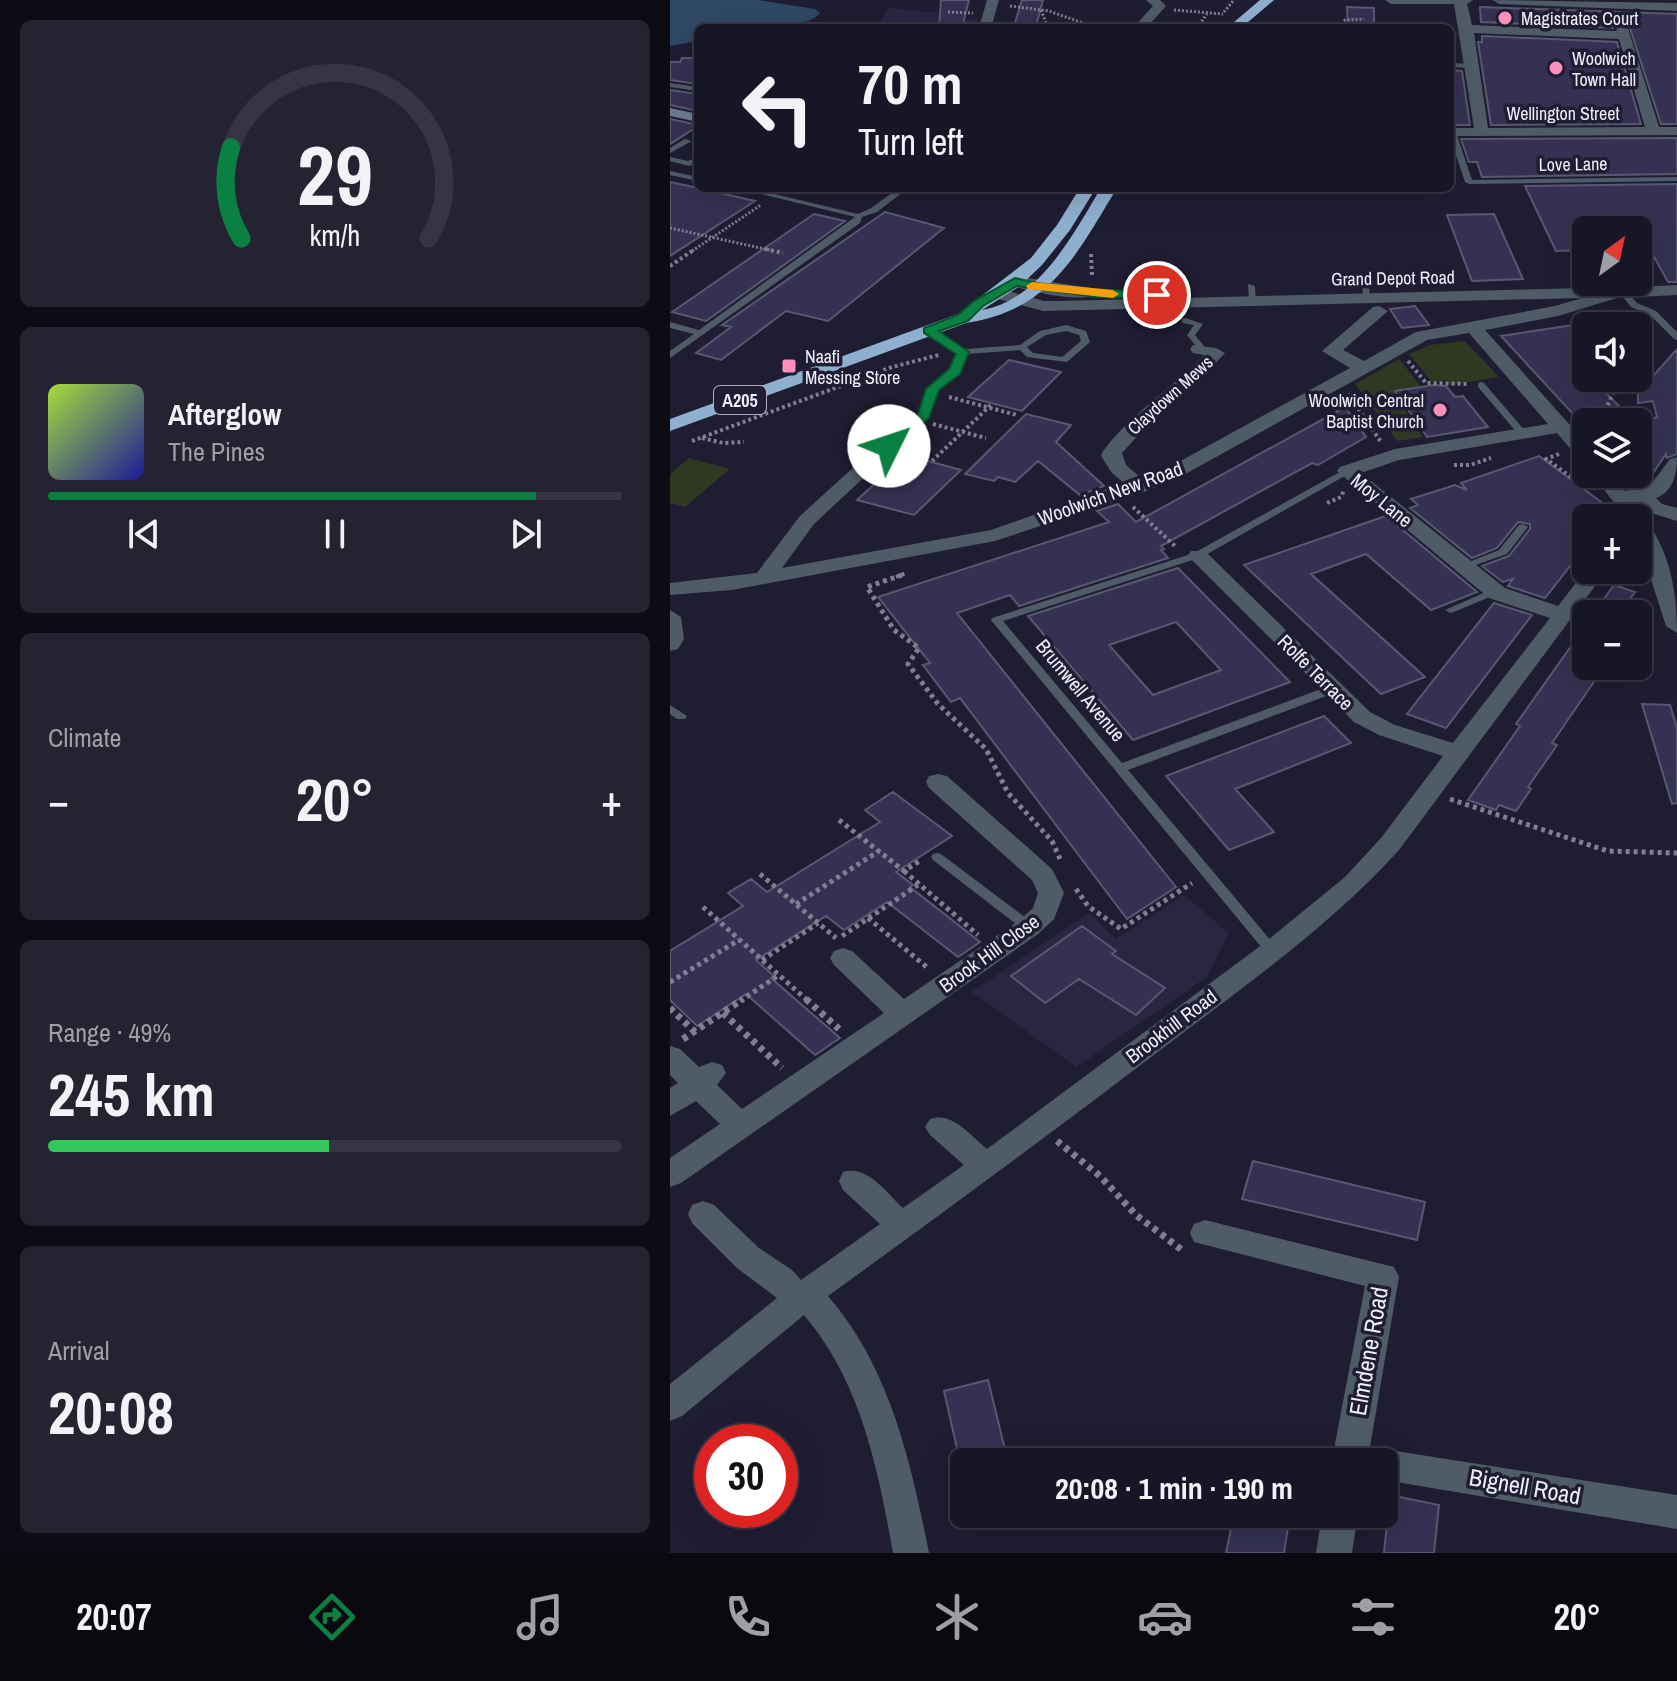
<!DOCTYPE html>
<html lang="en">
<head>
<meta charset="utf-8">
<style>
	body { margin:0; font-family:"Archivo Narrow",sans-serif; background:#242332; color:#f1f3f6; height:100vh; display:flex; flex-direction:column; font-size:30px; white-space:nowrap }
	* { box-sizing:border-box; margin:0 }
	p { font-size:26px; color:#9e9fa7 }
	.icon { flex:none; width:44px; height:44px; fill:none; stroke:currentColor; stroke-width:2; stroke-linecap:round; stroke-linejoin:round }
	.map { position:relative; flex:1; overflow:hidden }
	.side { display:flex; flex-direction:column; gap:20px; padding:20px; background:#0d0c15; width:670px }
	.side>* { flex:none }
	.hud { position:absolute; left:24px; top:24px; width:760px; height:168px; border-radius:12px; box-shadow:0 8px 32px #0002,0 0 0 2px #363543; background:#171626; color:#f1f3f6; overflow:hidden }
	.needle { width:52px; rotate:33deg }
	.controls { position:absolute; left:902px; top:216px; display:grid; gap:16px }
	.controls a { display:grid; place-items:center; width:80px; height:80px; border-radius:12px; background:#171626; box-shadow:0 8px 32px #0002,0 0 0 2px #363543; font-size:40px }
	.speed { position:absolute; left:24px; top:1424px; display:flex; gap:16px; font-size:40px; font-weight:700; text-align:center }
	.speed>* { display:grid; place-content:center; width:104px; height:104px; border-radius:50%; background:#171626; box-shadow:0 8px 32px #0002,0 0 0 2px #363543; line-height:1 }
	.speed .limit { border:12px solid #d22; background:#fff; color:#111 }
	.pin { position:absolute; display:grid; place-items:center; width:68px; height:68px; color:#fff; margin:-34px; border:4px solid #fff; border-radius:50%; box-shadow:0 2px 8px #0007 }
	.me { position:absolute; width:88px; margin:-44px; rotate:49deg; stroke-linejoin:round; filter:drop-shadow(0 0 6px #0008) }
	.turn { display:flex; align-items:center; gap:28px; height:168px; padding:0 32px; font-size:36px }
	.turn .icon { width:104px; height:104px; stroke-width:2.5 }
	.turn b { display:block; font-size:56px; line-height:68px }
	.big { font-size:60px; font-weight:700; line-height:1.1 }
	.side .tile { flex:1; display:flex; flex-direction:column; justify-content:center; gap:12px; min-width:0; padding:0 28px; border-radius:12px; background:#242332 }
	.side .dial { align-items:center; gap:0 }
	.dial svg { height:208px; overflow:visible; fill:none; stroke:#363543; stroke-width:7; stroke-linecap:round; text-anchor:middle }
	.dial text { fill:#f1f3f6; stroke:none }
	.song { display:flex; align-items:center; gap:24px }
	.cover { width:96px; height:96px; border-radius:12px; background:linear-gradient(135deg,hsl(80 70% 55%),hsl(240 70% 35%)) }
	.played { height:8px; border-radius:4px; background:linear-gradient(90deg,#0b8043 85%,#363543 85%) }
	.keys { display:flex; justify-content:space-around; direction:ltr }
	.heat { display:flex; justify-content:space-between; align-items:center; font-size:44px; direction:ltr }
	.charge { height:12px; border-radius:6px; background:linear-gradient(90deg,#34c759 49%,#363543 0) }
	.trip { position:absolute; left:280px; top:1448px; width:448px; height:80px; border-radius:12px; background:#171626; box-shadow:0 8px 32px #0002,0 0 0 2px #363543; font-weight:700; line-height:80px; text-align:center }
	.tabs { display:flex; height:128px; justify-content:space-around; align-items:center; background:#09090f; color:#9e9fa7 }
	.tabs .icon { width:56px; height:56px }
	.tabs .current { color:#0b8043 }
	.tabs b { font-size:36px; color:#f1f3f6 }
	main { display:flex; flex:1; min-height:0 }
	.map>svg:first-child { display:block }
	.built { fill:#282641 }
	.green { fill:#313821 }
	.water { fill:#2f4865 }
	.building { fill:#343152; stroke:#595871; stroke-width:2; fill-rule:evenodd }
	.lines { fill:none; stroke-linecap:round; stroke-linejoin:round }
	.path-far3 { stroke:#807f91; stroke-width:3; stroke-dasharray:2 2; stroke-linecap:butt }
	.path-far2 { stroke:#807f91; stroke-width:4; stroke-dasharray:3 3; stroke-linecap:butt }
	.path-far1 { stroke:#807f91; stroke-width:5; stroke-dasharray:4 4; stroke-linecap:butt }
	.path { stroke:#807f91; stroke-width:7; stroke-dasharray:5 5; stroke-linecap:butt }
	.lane { fill:#4f5c68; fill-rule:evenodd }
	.street { fill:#4f5c68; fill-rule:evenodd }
	.secondary { fill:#697d92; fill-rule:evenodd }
	.highway { fill:#8fafcf; fill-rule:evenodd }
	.route { fill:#0b8043; stroke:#07532c; stroke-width:2 }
	.slow { fill:#f59e0b }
	.poi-dot { fill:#fe8ebc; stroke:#1f1d32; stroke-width:3 }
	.labels { text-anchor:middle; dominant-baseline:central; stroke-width:7; stroke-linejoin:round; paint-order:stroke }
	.far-poi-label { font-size:18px; fill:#ededfb; stroke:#1f1d32; text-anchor:start }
	.far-street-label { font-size:18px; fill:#ededfb; stroke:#1f1d32 }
	.shield { fill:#1f1d32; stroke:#afafbf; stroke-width:2 }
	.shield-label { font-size:18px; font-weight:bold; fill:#ededfb }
	.street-label { font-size:20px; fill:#ededfb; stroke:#1f1d32 }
	.near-street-label { font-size:24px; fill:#ededfb; stroke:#1f1d32 }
</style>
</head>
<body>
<main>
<section class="side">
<div class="tile dial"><svg viewBox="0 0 100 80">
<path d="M14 69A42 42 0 1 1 86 69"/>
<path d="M14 69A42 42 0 0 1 10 34" stroke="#0b8043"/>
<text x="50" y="56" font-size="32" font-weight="700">29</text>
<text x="50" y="72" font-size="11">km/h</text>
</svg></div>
<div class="tile">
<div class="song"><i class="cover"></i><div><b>Afterglow</b><p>The Pines</p></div></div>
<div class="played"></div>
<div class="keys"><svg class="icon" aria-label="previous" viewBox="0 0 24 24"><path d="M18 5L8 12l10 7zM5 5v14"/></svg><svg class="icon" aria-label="pause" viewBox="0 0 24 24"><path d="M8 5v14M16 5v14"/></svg><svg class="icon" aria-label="next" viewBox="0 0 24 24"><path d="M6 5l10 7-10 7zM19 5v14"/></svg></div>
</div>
<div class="tile"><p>Climate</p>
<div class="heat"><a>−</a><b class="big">20°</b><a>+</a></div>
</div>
<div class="tile"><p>Range · 49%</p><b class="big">245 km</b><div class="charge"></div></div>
<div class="tile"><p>Arrival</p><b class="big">20:08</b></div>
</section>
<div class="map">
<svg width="1007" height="1553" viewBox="0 0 1007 1553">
	<rect width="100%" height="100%" fill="#1f1d32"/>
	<!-- built -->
	<path class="built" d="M218 8 291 15 290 19H308L304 28H168L208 27Z
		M514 895 559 933 537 977 406 1067 302 992 419 913 446 939Z"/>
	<!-- green -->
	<path class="green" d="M795 341 829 377 781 385 776 380 762 382 739 354 760 345Z
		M729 359 749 384 748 388 725 391 726 397 753 437 727 441 685 384Z
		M19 458 60 469 15 507 0 503V474Z"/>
	<!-- water -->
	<path class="water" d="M0 0H87L145 9 150 13C133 34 55 28 28 28V41L0 46Z"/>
	<!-- building -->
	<path class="building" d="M271 0H299L292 28H269Z
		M352 0H373L366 26H344Z
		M677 7 704 8V28H678Z
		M810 7 1007 14V124H991L955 13 941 18 943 28 811 22Z
		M812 36 947 42 971 124 821 125 808 42H812Z
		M12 58H28V84L0 80V62H10Z
		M780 70 792 71 800 125H780Z
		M0 90 28 94V111L0 105Z
		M0 119 28 125V126L0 144Z
		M1007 138V174L812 177 807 162H799L791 139Z
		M0 182 28 188 85 201 0 256Z
		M1007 184V282H998L969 230H916V250L886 251 855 186Z
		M215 212 274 228 158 321 116 311 51 360 26 353 61 327 52 325Z
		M144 214 175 221 36 321 2 312Z
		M824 214 835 239 853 279 802 281 777 215Z
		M745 306 759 325 732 328 720 309Z
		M916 323V378H922L949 406 903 414 831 336Z
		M1007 349V454L997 458 996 454 975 485 968 486V424L987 417 983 401 968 403V359L984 375Z
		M339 360 391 372 352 411 298 397Z
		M764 385 776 386 785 397 793 396 818 427 757 437 725 391Z
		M675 407 696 437 648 465 642 463 491 546 494 549 491 550 498 558 349 606 340 595 287 613 506 887 457 919 290 698 281 702 253 665 260 663 208 597 439 522 427 511 448 504 466 522Z
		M356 414 401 425 386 442 434 486 410 495 368 461 345 482 328 477 324 481 295 474Z
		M236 455 291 470 244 515 187 500Z
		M869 456 953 518H916V559L908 556 875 598 838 586 843 579 833 582 812 566 839 556 860 529V524L848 522 827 548 802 558 740 508 748 505 741 499 785 485 797 490 791 483Z
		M716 516 807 592 761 610 696 554 641 574 755 677 711 694 574 565Z
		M508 568 620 682 463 740 358 616ZM506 622 551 670 483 695 439 645Z
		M944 585 965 592 949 614H923Z
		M824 603 862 615 776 728 737 714Z
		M916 625V666H932L928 672 930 673 882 743 887 745 858 787 861 789 846 811 829 805 826 810 798 800 850 726 846 724Z
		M972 704 1000 705 1007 728V803L1002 804Z
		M654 716 681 743 565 789 604 832 559 850 496 776Z
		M223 792 282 836 226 872 243 885 240 887 310 942 288 957 217 902 174 930 156 916 86 960 104 976 101 978 170 1038 145 1055 76 994 27 1026 0 1000V951L73 906 58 893 81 879 97 892 210 822 195 810Z
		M412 926 446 951 442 954 495 988 466 1015 409 979 375 1003 341 976Z
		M583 1161 755 1202 747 1240 572 1199Z
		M318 1380 338 1462H290L274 1391Z
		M720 1495 769 1505 764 1553H714Z
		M564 1514H620L614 1553H556Z"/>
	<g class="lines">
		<!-- path-far3 -->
		<path class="path-far3" d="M340 6 379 11 413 23 407 28
			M371 10 378 28
			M504 10 553 14
			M278 12 303 13
			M554 12 564 0
			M527 28 537 14
			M670 28 675 20 694 19
			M0 228 104 251
			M22 251 91 205"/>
		<!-- path-far2 -->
		<path class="path-far2" d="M95 249 113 253
			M421 254 422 276
			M0 266 25 249
			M738 361 756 383 798 384
			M678 394 711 442
			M279 397 347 415
			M931 422 949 378
			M263 424 316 438
			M32 438 53 443 74 442
			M22 441 222 367 269 355
			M889 454 876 459 915 487
			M262 461 322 404
			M784 465H800L821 458
			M657 503 671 497 674 490
			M463 507 505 546
			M226 577 236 573"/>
		<!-- path-far1 -->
		<path class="path-far1" d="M232 575 197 587 224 630 249 648 238 664 268 704 316 749 338 793 382 841 390 859
			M780 799 938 851 1007 853
			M169 820 234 871 251 860
			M234 871 308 935
			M90 874 166 938
			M406 889 418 906 451 929 522 883
			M126 904 209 851
			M33 907 138 1001
			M198 918 259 969
			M172 936 248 885
			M92 960 148 923
			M0 982 69 940
			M70 1001 109 975"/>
		<!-- path -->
		<path class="path" d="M136 999 169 1029
			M0 1008 25 1032
			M53 1013 112 1068
			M13 1039 73 999
			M387 1141 430 1176 466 1215 512 1250 515 1248"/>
		<!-- lane -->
		<path class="lane" d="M780 63 801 64 804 66 801 68 780 67Z
			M0 83 28 87V91L0 87Z
			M780 130 786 132 802 180 1007 177V181L799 184 795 182 780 137Z
			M15 139 22 141 0 153V148Z
			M0 157 18 161 28 157V162L19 166 0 161Z
			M0 171 28 177V181L0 175Z
			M66 188H80L188 214 201 208 229 188H238L207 212 192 217 190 223 0 358V351L24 334 0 328V322L29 330 185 217Z
			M278 188H307L299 194Z
			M339 188H347L342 191Z
			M692 280 699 282 700 301 693 299Z
			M578 284 585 286 586 303 579 301Z
			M950 290H956L967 303 986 311 1007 332V340L1004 339 980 315 961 307 949 292Z
			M515 318 533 324 525 335 534 346 532 351H526V346L517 335 524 325 512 323V319Z
			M396 325 416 331 420 342 397 362 357 357 350 350 296 354 288 373 267 390 257 417 239 430 234 427 250 414 258 389 281 370 288 353 256 332V328H262L295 349 350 345 370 331ZM396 331 409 335 411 341 392 357 363 353 357 347 376 335Z
			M811 382 814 383 856 432V436H850L808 387V383Z
			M677 468 680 469V473L532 557 333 621 452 763 659 686H667L669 689 667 692 458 770 607 948 609 951 607 954H597L321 620 322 618 524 553Z
			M853 524 858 527 837 554 794 569 789 566 829 550 849 525Z
			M825 588 830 591 829 593 784 612 780 613 775 610Z
			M0 705 17 716 15 719H7L0 714Z
			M267 853 271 854 364 924 366 927 364 930H354L263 860 261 857 263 854Z"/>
		<!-- street -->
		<path class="street" d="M317 0H329L321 28H309Z
			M476 0H490L496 6 476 28H463L483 6Z
			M715 0H803L797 4 802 25 947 31 944 19 954 16 989 127H1007V135L780 136V128H804L784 4H721ZM804 33 949 39 975 127 818 128Z
			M823 0 1007 3V11L829 4Z
			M345 276 420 288 428 293C415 305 357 290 339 285L337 281Z
			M1007 285V295L947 298 888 316 815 330 916 443V461L909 459 887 433 729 460 691 473 835 588 888 606 916 570H937L729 850C662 924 580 982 501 1042 388 1128 273 1213 158 1296 220 1367 241 1463 259 1553H223C208 1469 191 1382 134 1315L12 1416 0 1421V1384L107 1298 67 1268 22 1223 18 1214 22 1205 33 1201 44 1205 89 1248 122 1270 131 1280 210 1224 173 1190 169 1181 173 1172C197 1164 217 1193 233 1208L294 1165 260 1135 255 1127 260 1119C282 1111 300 1135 317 1149L593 944 675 877 711 838 773 756 709 735 684 722 521 559 518 555 521 551H535L700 712 725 725 783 743 880 618 819 598 667 471 670 467 725 449 878 424 799 333 757 340 510 477 477 491 325 541 62 590 0 595V583L87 573 130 516 232 423 239 421 248 427 144 524 112 568 321 530 454 483 442 473 431 456 433 451C462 413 501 389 534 355L523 353 520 349 523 345 546 348 555 353 521 389 497 404 452 453 456 465 471 478 496 469 680 368 652 351 703 307 709 306 718 311 673 350 694 361 746 332 885 306 912 298 373 311 321 297 319 293 321 289 327 288 374 301H389L914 288 920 289 921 295 945 288Z
			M1007 457C1007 474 1003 492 986 498L992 504 1007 508V521L978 512 966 501 970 510 967 514H953L922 474H942L955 491 979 487 1000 459Z
			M968 516 975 518C1000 553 1007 590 1007 633L996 626 968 539V518H961Z
			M0 610 11 617 14 639 8 649 0 651Z
			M268 774 277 776 382 869 394 893 384 919 368 934 11 1183 0 1187V1158L50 1124 26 1101 0 1116V1088L8 1083 0 1075V1046L10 1049 29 1067 42 1062 52 1065 56 1073 47 1085 72 1109 214 1013 164 965 160 958 164 951 173 948 182 951 234 999 350 920 363 908 368 893 362 880 259 788 256 782 259 776Z
			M535 1220 724 1267 729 1277 700 1447 1007 1495V1529L714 1480V1462H670L665 1444 695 1286 524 1242 520 1233 524 1224Z
			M652 1514H688L682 1553H646Z"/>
		<!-- secondary -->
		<path class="secondary" d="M0 108 28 114V122L0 116Z"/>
		<!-- highway -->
		<path class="highway" d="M590 0H604L571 28H557Z
			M410 188H426L400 230 372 265 350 286 312 310C370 300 403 234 431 188H447C406 255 381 310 296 323L0 431V419L288 314 361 258 387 225Z"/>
	</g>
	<!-- route -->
	<path class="route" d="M345 278 367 283 426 290 487 291 493 295 487 299 426 297 347 286 313 306 298 321 269 331 299 352 290 374 269 390 259 418 224 449H214V443L248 414 256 389 279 369 286 354 254 333V328L288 315 304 301Z"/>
	<!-- slow -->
	<path class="slow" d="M362 282 443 290 449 294 443 298 358 289 356 286Z"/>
	<!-- markers -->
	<g class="poi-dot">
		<circle cx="835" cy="18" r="8"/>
		<circle cx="886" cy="68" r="8"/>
		<rect x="111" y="358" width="16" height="16" rx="4"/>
		<circle cx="770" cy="410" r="8"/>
	</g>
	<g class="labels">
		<!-- far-poi labels -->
		<g class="far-poi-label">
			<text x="851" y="18">Magistrates Court</text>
			<text x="902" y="58">Woolwich<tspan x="902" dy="21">Town Hall</tspan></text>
			<text x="135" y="356">Naafi<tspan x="135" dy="21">Messing Store</tspan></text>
			<text x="754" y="400" text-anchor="end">Woolwich Central<tspan x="754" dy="21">Baptist Church</tspan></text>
		</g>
		<!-- far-street labels -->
		<g class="far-street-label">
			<text x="893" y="113">Wellington Street</text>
			<text transform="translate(903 164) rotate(-1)">Love Lane</text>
			<text transform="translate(723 278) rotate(-1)">Grand Depot Road</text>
			<text transform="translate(500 395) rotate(-42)">Claydown Mews</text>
		</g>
		<!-- shield labels -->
		<rect class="shield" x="44" y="386" width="52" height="28" rx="6"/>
		<g class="shield-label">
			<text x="70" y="400">A205</text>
		</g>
		<!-- street labels -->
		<g class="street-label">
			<text transform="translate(440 493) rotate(-20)">Woolwich New Road</text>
			<text transform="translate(712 500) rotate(39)">Moy Lane</text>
			<text transform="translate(646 672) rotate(45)">Rolfe Terrace</text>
			<text transform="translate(411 690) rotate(50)">Brumwell Avenue</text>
			<text transform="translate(319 953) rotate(-36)">Brook Hill Close</text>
			<text transform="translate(501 1026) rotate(-37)">Brookhill Road</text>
		</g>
		<!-- near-street labels -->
		<g class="near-street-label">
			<text transform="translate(698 1351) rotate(-80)">Elmdene Road</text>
			<text transform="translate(855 1486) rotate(10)">Bignell Road</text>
		</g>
	</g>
</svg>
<div class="controls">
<a><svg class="needle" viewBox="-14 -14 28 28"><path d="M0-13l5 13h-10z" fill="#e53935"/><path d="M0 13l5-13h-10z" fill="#9e9fa7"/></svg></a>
<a><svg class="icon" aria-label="sound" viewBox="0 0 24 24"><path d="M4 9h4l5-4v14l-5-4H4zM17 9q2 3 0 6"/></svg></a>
<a><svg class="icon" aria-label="layers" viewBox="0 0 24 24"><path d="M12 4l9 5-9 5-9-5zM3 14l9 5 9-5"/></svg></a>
<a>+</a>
<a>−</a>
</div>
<div class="speed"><div class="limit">30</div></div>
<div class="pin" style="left:487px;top:295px;background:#d93025"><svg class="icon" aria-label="arrive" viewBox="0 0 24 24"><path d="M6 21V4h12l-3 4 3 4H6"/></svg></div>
<svg class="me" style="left:219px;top:446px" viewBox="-20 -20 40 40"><circle r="19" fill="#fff"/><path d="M0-13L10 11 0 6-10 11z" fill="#0b8043"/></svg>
<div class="trip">20:08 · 1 min · 190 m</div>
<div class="hud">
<div class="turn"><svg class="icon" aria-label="left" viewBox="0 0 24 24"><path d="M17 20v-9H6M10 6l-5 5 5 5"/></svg><div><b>70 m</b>Turn left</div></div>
</div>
</div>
</main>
<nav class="tabs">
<b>20:07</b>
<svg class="icon current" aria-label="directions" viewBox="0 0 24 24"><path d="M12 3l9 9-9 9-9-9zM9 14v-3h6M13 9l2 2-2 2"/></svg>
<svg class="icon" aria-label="music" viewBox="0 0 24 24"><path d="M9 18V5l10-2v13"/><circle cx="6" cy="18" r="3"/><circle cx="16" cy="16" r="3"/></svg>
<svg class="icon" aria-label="phone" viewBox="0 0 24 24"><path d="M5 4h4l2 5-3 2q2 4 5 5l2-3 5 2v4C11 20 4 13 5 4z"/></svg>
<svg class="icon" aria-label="climate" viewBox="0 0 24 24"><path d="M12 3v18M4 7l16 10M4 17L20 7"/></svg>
<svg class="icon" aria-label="car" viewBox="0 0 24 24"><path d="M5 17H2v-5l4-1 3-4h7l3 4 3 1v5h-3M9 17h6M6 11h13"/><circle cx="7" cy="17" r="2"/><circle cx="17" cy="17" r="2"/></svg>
<svg class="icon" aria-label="filters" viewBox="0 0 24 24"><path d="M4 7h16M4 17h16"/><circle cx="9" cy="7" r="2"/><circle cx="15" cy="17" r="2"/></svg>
<b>20°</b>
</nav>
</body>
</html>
